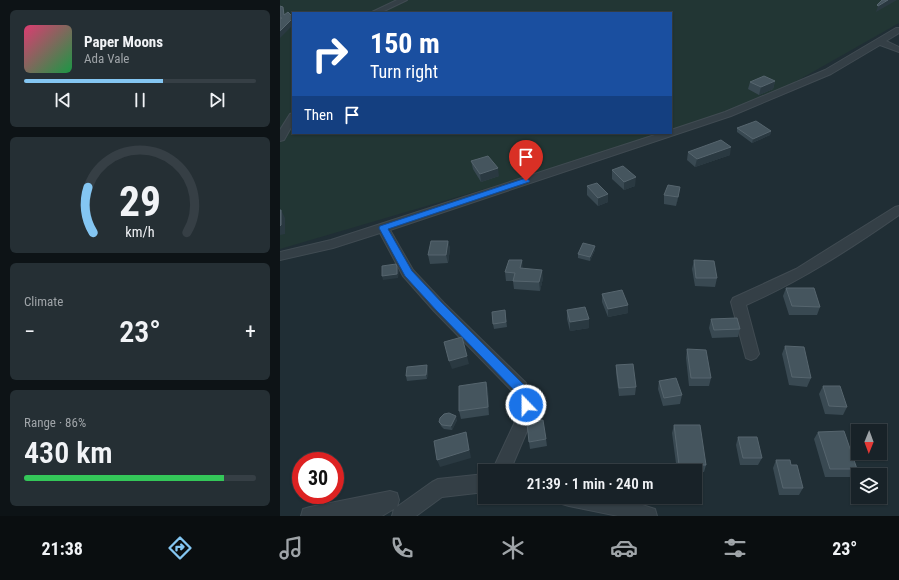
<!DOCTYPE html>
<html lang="en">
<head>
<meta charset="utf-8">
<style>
	body { margin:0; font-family:"Roboto Condensed",sans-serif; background:#252f34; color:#f1f3f6; height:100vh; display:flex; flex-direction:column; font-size:15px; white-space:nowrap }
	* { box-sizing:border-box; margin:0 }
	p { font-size:13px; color:#9fa4a8 }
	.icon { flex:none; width:22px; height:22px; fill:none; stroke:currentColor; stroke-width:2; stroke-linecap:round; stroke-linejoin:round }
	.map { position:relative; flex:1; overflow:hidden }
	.side { display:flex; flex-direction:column; gap:10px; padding:10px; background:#0d1316; width:280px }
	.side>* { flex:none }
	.hud { position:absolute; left:12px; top:12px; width:380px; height:122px; border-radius:0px; box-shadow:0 1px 3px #0004,0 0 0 1px #363f45; background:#1a4fa0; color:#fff; overflow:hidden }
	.needle { width:26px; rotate:181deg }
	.buttons { position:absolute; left:571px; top:424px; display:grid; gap:8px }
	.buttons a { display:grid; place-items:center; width:36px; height:36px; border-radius:0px; background:#182228; box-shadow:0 1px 3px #0004,0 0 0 1px #363f45; font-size:20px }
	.speed { position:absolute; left:12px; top:452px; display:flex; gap:8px; font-size:20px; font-weight:700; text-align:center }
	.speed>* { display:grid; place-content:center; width:52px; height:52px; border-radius:50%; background:#182228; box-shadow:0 1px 3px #0004,0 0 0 1px #363f45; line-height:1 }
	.speed .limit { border:6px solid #d22; background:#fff; color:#111 }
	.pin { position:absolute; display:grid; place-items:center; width:34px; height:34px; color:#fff; margin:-41px -17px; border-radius:50% 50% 50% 0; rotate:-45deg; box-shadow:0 0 4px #0007 }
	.pin .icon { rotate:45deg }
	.me { position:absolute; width:44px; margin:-22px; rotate:338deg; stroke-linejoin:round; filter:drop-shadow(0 0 3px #0008) }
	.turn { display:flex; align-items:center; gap:14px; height:84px; padding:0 12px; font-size:18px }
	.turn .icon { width:52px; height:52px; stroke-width:2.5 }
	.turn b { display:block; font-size:28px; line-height:34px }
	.then { display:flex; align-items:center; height:38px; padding:0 12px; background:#0003; gap:8px; font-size:15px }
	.big { font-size:30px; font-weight:600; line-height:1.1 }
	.side .widget { flex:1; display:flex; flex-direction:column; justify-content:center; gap:6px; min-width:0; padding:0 14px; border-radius:6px; background:#252f34 }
	.side .dial { align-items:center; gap:0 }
	.dial svg { height:104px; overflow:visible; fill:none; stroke:#363f45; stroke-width:7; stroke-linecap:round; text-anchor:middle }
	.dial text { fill:#f1f3f6; stroke:none }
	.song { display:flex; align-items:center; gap:12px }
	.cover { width:48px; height:48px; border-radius:6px; background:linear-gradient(135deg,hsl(340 70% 55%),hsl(140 70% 35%)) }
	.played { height:4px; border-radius:2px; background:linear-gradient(90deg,#84c6f2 60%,#363f45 60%) }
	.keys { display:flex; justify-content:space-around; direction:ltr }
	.heat { display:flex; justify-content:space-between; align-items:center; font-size:22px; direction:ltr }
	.charge { height:6px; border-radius:3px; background:linear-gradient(90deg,#34c759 86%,#363f45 0) }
	.trip { position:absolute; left:198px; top:464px; width:224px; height:40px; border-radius:0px; background:#182228; box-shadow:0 1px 3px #0004,0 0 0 1px #363f45; font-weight:600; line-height:40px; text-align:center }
	.tabs { display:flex; height:64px; justify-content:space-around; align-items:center; background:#0a0e10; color:#9fa4a8 }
	.tabs .icon { width:28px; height:28px }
	.tabs .current { color:#84c6f2 }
	.tabs b { font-size:18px; color:#f1f3f6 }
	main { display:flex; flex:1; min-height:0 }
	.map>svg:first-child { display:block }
	.green { fill:#223634 }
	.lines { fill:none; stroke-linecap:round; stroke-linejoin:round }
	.street-casing { stroke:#404b52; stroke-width:2 }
	.street { fill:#343f46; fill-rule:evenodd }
	.wall { fill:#394952 }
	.shaded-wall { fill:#2a3941 }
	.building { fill:#45555e; stroke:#56656e }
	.route { fill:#1a73e8; stroke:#114b97 }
</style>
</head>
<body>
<main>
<section class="side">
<div class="widget">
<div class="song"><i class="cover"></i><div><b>Paper Moons</b><p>Ada Vale</p></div></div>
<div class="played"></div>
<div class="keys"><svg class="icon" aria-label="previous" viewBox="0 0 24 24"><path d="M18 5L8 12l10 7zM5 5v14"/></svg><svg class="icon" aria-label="pause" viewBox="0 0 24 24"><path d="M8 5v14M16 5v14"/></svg><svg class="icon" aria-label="next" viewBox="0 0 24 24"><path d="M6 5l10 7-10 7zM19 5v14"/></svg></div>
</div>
<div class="widget dial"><svg viewBox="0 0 100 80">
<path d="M14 69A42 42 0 1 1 86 69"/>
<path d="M14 69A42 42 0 0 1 10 34" stroke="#84c6f2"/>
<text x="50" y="56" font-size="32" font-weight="700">29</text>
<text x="50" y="72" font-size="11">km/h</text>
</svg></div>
<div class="widget"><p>Climate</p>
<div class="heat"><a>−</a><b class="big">23°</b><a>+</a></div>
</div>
<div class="widget"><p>Range · 86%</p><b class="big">430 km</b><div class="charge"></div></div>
</section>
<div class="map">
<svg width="619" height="516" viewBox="0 0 619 516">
	<rect width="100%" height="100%" fill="#202e35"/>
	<!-- green -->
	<path class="green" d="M0 0H619V23L480 102 391 131V13H13V133H384L313 157 0 249Z"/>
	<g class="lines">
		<defs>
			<path id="street" d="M117 0H127L100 13H90Z
				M616 28H619V33L606 41 619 47V52L600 45 551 74 451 116 110 230 133 270 164 303 246 383 254 405 250 424 230 471H212L234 424 238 405 233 392 154 311 123 276 100 233 53 248 0 260V252L51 240 381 133H391V130L445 112 545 70Z
				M13 113V124L4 140 0 141V130L10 114Z
				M619 206V215C570 249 521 281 466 305L479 354 476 358 471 360 466 358 451 302 453 298 516 269 615 207Z
				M205 474V492L162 497 136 516H112L114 509 152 482 158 479Z
				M110 491 117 493 119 500 117 507 102 516H21L23 509 30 507Z
				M280 497H337L375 509 377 516H338L289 506 282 504Z"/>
		</defs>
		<!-- street casing -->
		<use href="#street" class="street-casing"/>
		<!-- street -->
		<use href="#street" class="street"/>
	</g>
	<!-- wall -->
	<path class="wall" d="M495 81 493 89 479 95 468 89 470 82Z
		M457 128 491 131 490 135 472 143 457 132Z
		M408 152 450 155 415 167 407 160Z
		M191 161 219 176 201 182 193 169Z
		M332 170 355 186 344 190 332 179Z
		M307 186 328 202 318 206 307 195Z
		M384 195H399L396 206 384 204Z
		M168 241 170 249 168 263 150 264 148 255Z
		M315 246V250L310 261 298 258V254Z
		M414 260 437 278 435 287 415 286 412 269Z
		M243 269 263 278 260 291 234 289 233 281H226L225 272Z
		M506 288 540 307 537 315H509L503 296Z
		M322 294 348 305V313L328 317 322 302Z
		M225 310 227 327 214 329 213 324Z
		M287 310 309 319V328L290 331 287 319Z
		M431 319 460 329 458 337 432 338 429 328Z
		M505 346 531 378 527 387 509 385 502 354Z
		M407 349 431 378 429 386H409L406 358Z
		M336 365 356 387 355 395 339 396 336 373Z
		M148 369 147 379 127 381 126 376Z
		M379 381 402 395 400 404 383 406 378 389Z
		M206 382 208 390 209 415 181 419 179 411Z
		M543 386 567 407 563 415 545 414 539 394Z
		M177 420 172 430 164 429 161 426 159 422Z
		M394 425 426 465 424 472H415V471H397L392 433Z
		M538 432 577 469 572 477H545L534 439Z
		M458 437 482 458 478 465H460L456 445Z
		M266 439 267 446 250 449 249 442Z
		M496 460 511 465 523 488 519 495H499L493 468Z"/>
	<!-- shaded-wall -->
	<path class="shaded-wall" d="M608 0H617L596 12 598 6Z
		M13 18V25L0 38V31Z
		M495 81 493 89 479 95 481 87Z
		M491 131 490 135 472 143 473 139Z
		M451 147 450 155 415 167 417 159Z
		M218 168 219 176 201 182 200 174Z
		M356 177 355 186 344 190V182Z
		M400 187 399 195 396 206 398 197Z
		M328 194V202L318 206V198Z
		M1 210 5 218V234L0 235V226Z
		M168 241 170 249 168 263 166 255Z
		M315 246V250L310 261V257Z
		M242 260 243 269 240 268Z
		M117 267 119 271 118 278 103 280 102 276Z
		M262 270 263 278 260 291 259 282Z
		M348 305V313L328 317V309Z
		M309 319V328L290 331V322Z
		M187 356 189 364 172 369 169 361Z
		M147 365 148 369 147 379 146 375Z
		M206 382 208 390 209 415 208 407Z
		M176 416 177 420 172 430 171 426Z
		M186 432 188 440 191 458 160 467 157 460Z"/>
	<!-- building -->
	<path class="building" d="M602 0H608L598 6 597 5Z
		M0 6 3 7 4 15 8 12 13 17V18L0 31V19L2 18H0Z
		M484 76 495 81 481 87 470 82Z
		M476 121 491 131 473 139 457 128Z
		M441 140 451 147 417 159 408 152Z
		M208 156 218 168 200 174 191 161Z
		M343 166 356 177 344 182 332 170Z
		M317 183 328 194 318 198 307 186Z
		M388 185 400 187 398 197 384 195Z
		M0 210H1V225L0 226Z
		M151 241H168L166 255H148Z
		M303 243 315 246 310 257 298 254Z
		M229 260H242L240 268 262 270 259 282 233 281 235 273 225 272Z
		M414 260 434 261 437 278H416Z
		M116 264 117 267V274L102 276V266Z
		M506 288H534L540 307 512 306Z
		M342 290 348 305 328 309 322 294Z
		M305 307 309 319 290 322 287 310Z
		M225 310 226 322 213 324 212 312Z
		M457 318 460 329 434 330 431 319Z
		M182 337 187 356 169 361 164 342Z
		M505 346 524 347 531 378 512 377Z
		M407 349 426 350 431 378H411Z
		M353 364 356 387 339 388 336 365Z
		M147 365 146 375 126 376 127 367Z
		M396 378 402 395 384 398 379 381Z
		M206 382 208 407 179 411V386Z
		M543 386H560L567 407 549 406Z
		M169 413 176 416 171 426 162 425 159 422 160 418 164 414Z
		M263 420 266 439 249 442 247 423Z
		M394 425H420L426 465H399Z
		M564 431 577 469H550L538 432Z
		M186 432 189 450 157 460 154 441Z
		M458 437H477L482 458H463Z
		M496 460H510L511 465H517L523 488H503Z"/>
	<!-- route -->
	<path class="route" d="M246 178 250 181 249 182 108 229 132 271 163 304 244 385 251 405 250 408 246 410 242 408 235 391 156 310 125 276 99 228 100 226Z"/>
</svg>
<div class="buttons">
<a><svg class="needle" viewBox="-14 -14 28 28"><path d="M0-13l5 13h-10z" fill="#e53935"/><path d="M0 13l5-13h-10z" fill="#9fa4a8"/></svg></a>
<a><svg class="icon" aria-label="layers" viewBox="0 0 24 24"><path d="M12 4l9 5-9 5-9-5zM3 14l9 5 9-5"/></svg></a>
</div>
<div class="speed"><div class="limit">30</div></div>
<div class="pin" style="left:246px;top:181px;background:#d93025"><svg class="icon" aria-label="arrive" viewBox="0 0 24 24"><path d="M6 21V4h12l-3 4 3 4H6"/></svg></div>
<svg class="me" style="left:246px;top:405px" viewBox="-20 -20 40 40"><circle r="17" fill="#1a73e8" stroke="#fff" stroke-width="3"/><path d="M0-11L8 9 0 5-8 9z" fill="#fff"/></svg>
<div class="trip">21:39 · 1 min · 240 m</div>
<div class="hud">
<div class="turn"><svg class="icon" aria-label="right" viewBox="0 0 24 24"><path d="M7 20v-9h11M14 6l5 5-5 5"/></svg><div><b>150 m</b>Turn right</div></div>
<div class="then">Then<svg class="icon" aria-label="arrive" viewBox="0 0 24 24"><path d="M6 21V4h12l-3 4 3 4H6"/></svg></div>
</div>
</div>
</main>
<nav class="tabs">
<b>21:38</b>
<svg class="icon current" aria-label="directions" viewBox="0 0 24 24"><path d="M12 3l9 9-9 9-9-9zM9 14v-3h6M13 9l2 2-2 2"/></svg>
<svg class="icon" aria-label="music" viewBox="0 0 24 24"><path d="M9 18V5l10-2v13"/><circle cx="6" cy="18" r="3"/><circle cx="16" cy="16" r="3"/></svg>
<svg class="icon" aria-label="phone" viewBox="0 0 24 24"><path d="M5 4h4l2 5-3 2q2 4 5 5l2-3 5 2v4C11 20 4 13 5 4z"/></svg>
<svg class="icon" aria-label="climate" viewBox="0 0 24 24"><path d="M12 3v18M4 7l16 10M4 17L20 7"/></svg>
<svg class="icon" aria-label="car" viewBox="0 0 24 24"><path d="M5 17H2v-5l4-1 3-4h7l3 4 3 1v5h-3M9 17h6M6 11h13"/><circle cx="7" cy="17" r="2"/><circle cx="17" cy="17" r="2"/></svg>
<svg class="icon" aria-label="filters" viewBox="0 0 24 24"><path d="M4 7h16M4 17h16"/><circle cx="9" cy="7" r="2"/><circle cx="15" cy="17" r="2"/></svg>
<b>23°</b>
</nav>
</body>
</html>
